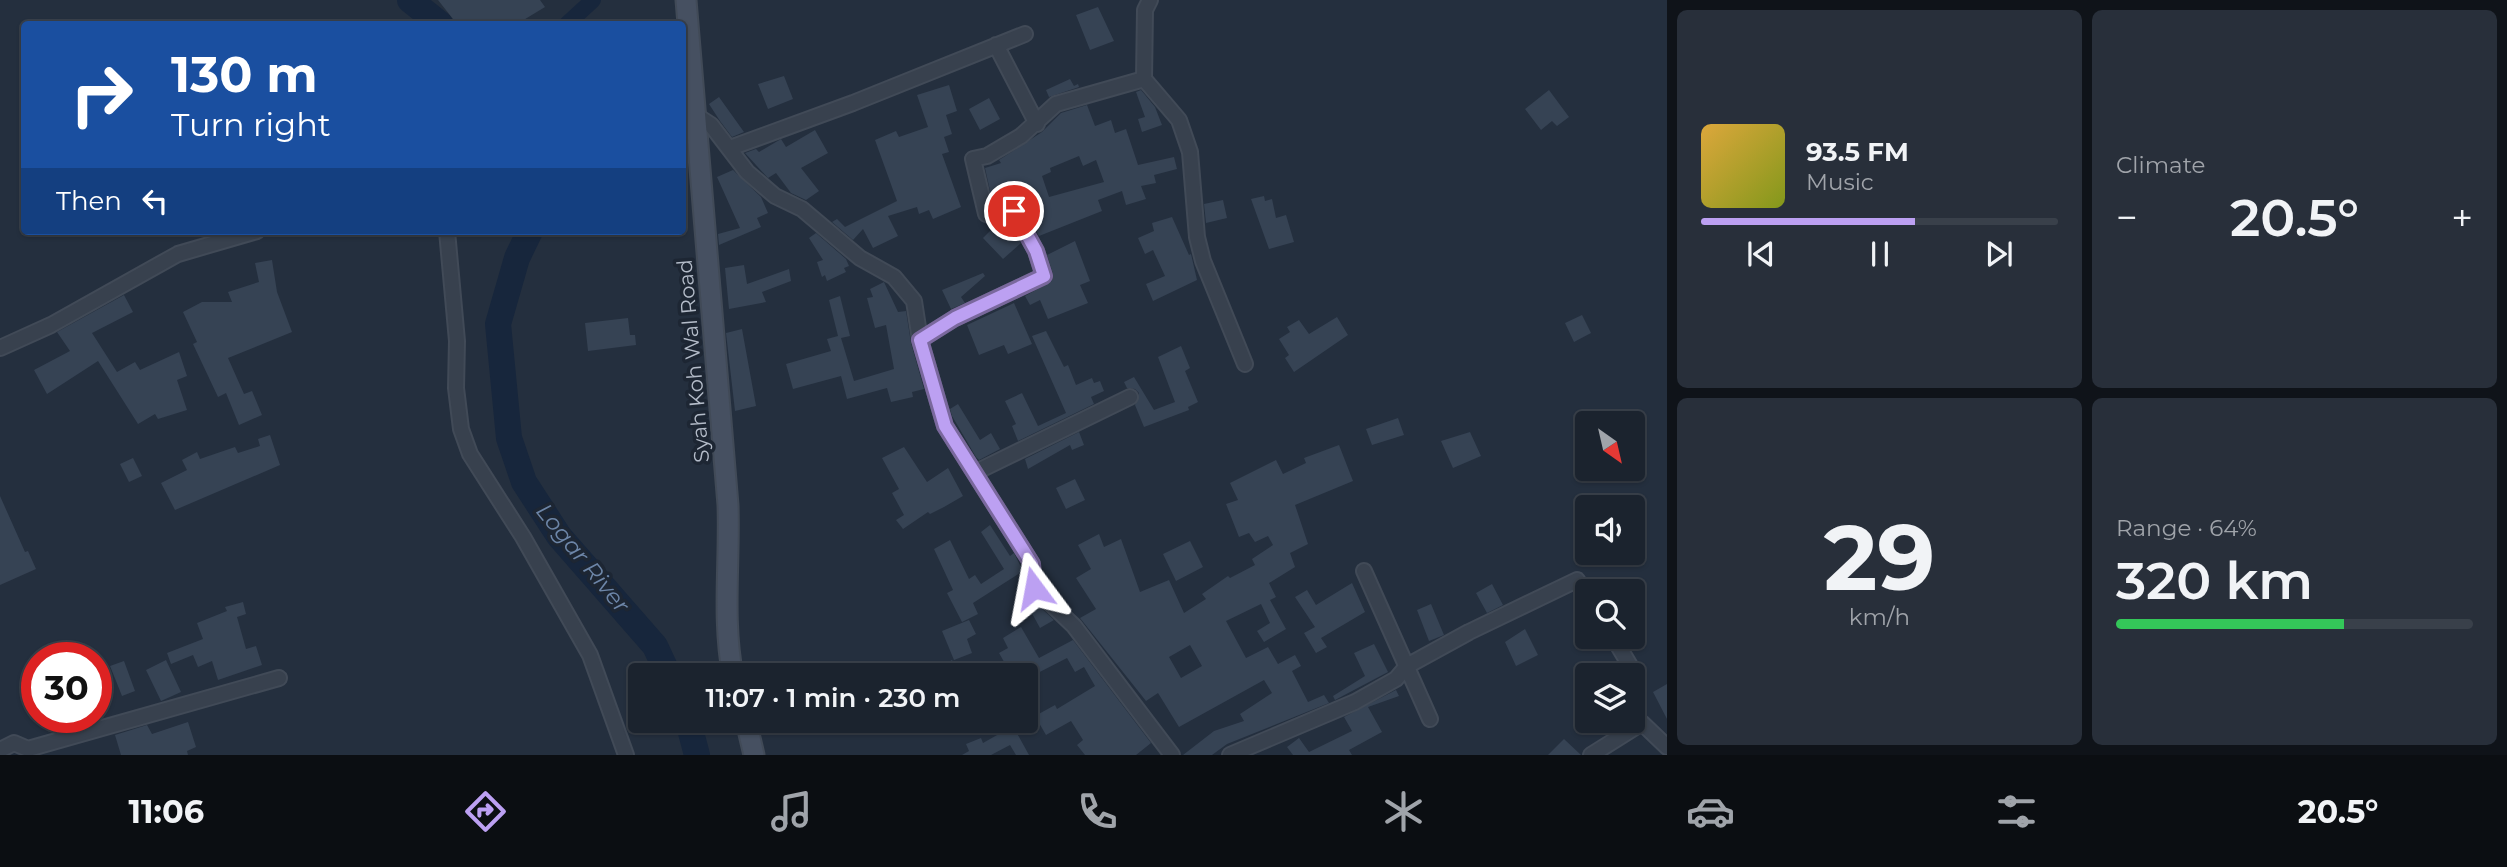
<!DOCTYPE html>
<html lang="en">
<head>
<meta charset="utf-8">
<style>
	body { margin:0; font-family:Montserrat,sans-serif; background:#282f3a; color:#f1f3f6; height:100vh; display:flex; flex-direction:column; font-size:26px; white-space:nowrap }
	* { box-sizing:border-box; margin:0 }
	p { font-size:23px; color:#a0a4aa }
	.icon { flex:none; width:38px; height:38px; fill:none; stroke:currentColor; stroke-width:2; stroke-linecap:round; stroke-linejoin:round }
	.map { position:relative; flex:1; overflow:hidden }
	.sheet { display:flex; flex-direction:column; gap:10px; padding:10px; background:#0f1319; width:840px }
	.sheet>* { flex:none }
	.banner { position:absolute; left:21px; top:21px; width:665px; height:214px; border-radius:7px; box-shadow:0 2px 5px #0004,0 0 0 2px #39404a; background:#1a4fa0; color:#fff; overflow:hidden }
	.needle { width:46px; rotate:146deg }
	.tools { position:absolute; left:1575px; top:411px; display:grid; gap:14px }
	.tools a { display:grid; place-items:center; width:70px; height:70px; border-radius:7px; background:#1b232e; box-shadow:0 2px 5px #0004,0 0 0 2px #39404a; font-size:35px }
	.speed { position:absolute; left:21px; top:642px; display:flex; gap:14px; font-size:35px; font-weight:700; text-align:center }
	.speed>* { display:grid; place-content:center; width:91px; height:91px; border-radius:50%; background:#1b232e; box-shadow:0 2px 5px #0004,0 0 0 2px #39404a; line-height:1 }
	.speed .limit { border:10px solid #d22; background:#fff; color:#111 }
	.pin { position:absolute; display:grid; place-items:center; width:60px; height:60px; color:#fff; margin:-30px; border:4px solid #fff; border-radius:50%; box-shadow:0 2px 7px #0007 }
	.me { position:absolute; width:77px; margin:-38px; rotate:347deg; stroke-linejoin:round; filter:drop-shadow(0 0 5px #0008) }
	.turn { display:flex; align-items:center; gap:24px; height:147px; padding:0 35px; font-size:32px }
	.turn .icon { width:91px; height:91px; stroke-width:2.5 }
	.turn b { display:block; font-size:49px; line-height:60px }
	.then { display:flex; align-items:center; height:66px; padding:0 35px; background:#0003; gap:14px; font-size:26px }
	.big { font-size:52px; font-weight:600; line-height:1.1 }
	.sheet .card { flex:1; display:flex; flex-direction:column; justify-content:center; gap:10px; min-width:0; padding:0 24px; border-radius:10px; background:#282f3a }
	.sheet .dial { align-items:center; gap:0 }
	.dial b { font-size:91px; line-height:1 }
	.song { display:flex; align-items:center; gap:21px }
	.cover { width:84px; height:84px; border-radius:10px; background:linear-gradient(135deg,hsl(40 70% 55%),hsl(70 70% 35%)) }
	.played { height:7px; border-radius:4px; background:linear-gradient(90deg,#bca0f2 60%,#39404a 60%) }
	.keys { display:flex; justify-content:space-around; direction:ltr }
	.heat { display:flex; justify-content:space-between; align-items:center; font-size:38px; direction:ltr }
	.charge { height:10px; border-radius:5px; background:linear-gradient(90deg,#34c759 64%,#39404a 0) }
	.sheet .tiles { flex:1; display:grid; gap:10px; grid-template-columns:repeat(2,1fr) }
	.trip { position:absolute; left:628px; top:663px; width:410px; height:70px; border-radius:7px; background:#1b232e; box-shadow:0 2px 5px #0004,0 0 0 2px #39404a; font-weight:600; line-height:70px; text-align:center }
	.tab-bar { display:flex; height:112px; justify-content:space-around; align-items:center; background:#0b0e12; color:#a0a4aa }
	.tab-bar .icon { width:49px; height:49px }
	.tab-bar .on { color:#bca0f2 }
	.tab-bar b { font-size:32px; color:#f1f3f6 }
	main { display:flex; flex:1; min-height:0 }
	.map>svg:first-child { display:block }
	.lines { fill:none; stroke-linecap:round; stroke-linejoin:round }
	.canal { stroke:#17263c; stroke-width:16 }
	.river { stroke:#17263c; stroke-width:26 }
	.building { fill:#364354; fill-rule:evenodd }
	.street-casing { stroke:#414a57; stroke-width:18 }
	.secondary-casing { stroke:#414a57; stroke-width:23 }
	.street { stroke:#38414e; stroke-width:14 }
	.secondary { stroke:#465061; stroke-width:19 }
	.route-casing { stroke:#7a689d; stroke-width:18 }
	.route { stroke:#bca0f2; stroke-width:12 }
	.labels { text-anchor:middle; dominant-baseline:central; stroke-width:7; stroke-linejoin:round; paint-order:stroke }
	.street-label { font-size:21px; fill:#b4bcc9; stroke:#1d2633 }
	.water-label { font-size:23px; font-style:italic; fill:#6d86a8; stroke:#1d2633 }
</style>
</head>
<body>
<main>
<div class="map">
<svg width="1667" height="755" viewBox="0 0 1667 755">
	<rect width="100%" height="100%" fill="#242f3e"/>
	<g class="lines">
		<!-- canal -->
		<path class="canal" d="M567 24 593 0"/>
		<!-- river -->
		<path class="river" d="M410 0 440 24
			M530 231 517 258 498 324 509 438 524 482 559 536 655 646 669 676
			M688 721 697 755"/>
	</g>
	<!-- building -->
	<path class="building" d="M438 0H540L545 7 517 24H457Z
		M1098 7 1114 41 1090 50 1076 15Z
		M784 76 793 99 768 109 758 84Z
		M1070 79 1074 86 1078 84 1079 87 1049 97 1046 90Z
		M949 85 957 111 946 115 952 134 944 137 949 152 942 154 961 207 933 219 929 210 919 214 917 207 888 216 898 236 873 248 863 229 853 240 832 222 837 219 845 227 897 201 875 140 896 131 899 137 928 127 917 95Z
		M1141 90 1155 107 1162 125 1142 132 1138 119 1145 117 1136 92Z
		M1549 90 1569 117 1557 126 1552 121 1541 130 1525 109Z
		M719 97 744 132 732 137 720 121 709 104Z
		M989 98 1000 119 980 130 969 109Z
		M1087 105 1095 126 1111 120 1115 133 1126 129 1138 165 1174 157 1177 169 1154 175 1156 183 1141 186 1146 199 1126 205 1122 191 1098 200 1102 211 1039 236 1019 203 993 204 985 168 1001 163 999 160 1042 132 1061 113ZM1079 156 1083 166 1096 160 1104 182 1049 197 1042 176 1051 172 1050 168Z
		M815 130 828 153 801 168 819 191 806 200 791 193 776 173 768 178 745 153 756 149 759 152 781 139 786 147Z
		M733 170 761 197 768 213 757 218 761 227 719 245 718 234 740 228 717 177Z
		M1264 196 1265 201 1272 199 1276 218 1286 215 1294 242 1269 249 1251 199Z
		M1223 200 1227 218 1206 223 1204 204Z
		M1172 217 1189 255 1191 254 1197 280 1153 301 1146 284 1165 276 1153 250 1145 254 1138 238 1154 231 1152 223Z
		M1009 221 1021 243 1003 259 983 238 999 222Z
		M816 233 846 259 849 266 844 268 846 272 827 281 825 275 822 277 817 262 823 260 809 238Z
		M1075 241 1090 281 1080 285 1088 303 1048 319 1040 300 1030 305 1025 296 1052 281 1053 274 1047 255Z
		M272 260 277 292 292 332 228 358 244 394 252 391 262 415 239 425 226 393 218 397 193 344 197 342 183 312 202 302H232L228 292 259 282 255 263Z
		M744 265 747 284 789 269 791 281 762 292 766 302 729 309 725 268Z
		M983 273 985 276 961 297 965 303 951 309 942 290Z
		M884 282 898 312 906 311 911 343 924 389 912 392 913 397 891 402 887 388 847 399 841 376 793 389 786 364 831 351 827 339 838 336 829 300 840 296 850 336 841 338 854 381 894 369 886 325 875 328 867 298 873 297 870 289Z
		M124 295 133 312 92 333 117 372 135 362 140 370 179 352 187 376 177 380 187 410 158 419 155 414 138 424 98 361 47 394 34 370 70 351 57 332Z
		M1014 303 1032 344 1008 354 1004 345 979 355 967 325Z
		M1582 315 1591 333 1574 342 1565 323Z
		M1337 317 1348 335 1294 372 1285 358 1289 355 1279 339 1290 332 1287 327 1299 320 1309 334Z
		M628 318 630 335H635L636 345 588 351 585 323Z
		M742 329 756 406 735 411 726 333Z
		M1046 331 1064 367 1068 365 1076 385 1092 378 1094 383 1100 381 1104 391 1091 397 1094 404 1018 441 1012 426 1016 424 1005 401 1022 393 1038 426 1066 413 1032 336Z
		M1181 346 1190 368 1185 371 1198 402 1188 407 1189 410 1144 427 1135 405 1139 393 1135 389 1127 388 1124 382 1134 377 1154 410 1175 402 1158 357Z
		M958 404 980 440 991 433 1000 449 979 460 976 457 952 416 950 409Z
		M1398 418 1404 435 1372 445 1366 429Z
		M1079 432 1084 445 1072 450 1070 445 1028 469 1025 459Z
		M1470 432 1481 456 1453 468 1441 441Z
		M270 435 280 465 175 510 161 483 187 470 182 460 197 452 200 459 235 447 238 453 260 446 258 439Z
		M1339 445 1353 481 1295 505 1308 544 1290 553 1295 567 1269 583 1276 597 1270 600 1286 629 1264 642 1257 631 1270 623 1261 604 1226 621 1246 658 1268 647 1278 664 1295 655 1301 666 1292 671 1308 702 1324 695 1329 703 1227 744 1212 755H1183L1214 731 1244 721 1240 714 1272 693 1264 680 1179 727 1158 693 1146 701 1080 618 1096 609 1076 578 1091 569 1078 545 1099 534 1104 547 1121 539 1140 592 1169 580 1184 613 1206 599 1202 594 1228 576 1230 578 1255 565 1252 559 1273 545 1268 536 1255 542 1249 533 1239 537 1226 504 1238 500 1230 483 1276 460 1283 474 1306 463 1304 458ZM1190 645 1202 666 1181 678 1169 657Z
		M904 447 927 482 948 468 963 496 944 507 930 514 928 512 903 529 896 520 904 515 892 493 899 489 882 458Z
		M133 458 142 476 129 482 120 464Z
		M1075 479 1085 500 1066 509 1056 488Z
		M0 496 25 552 28 551 36 569 0 585Z
		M990 525 1010 556 1014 553 1023 571 973 603 978 614 962 622 947 593 953 590 934 549 950 540 969 579 975 575 981 584 1004 569 981 532Z
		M1190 541 1203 567 1176 581 1163 554Z
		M1352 583 1365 612 1321 638 1327 647 1316 653 1304 633 1315 627 1295 597 1307 590 1316 605Z
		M1492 584 1503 605 1487 613 1476 593Z
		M1027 595 1054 620 1040 628 1023 597Z
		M243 602 246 614 237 617 246 649 256 646 262 665 218 680 212 661 198 667 193 655 171 664 167 653 203 639 197 623 227 611 225 607Z
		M1431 604 1444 635 1429 641 1417 610Z
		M969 620 976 634 967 639 972 653 954 660 942 631Z
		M1021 627 1039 658 1073 640 1151 743 1136 755H1085L1077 745 1083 740 1071 721 1046 735 1035 716 1055 705 1057 709 1095 686 1084 667 1075 672 1067 658 1028 678 994 676 1007 667 999 653 1008 648 1003 638Z
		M1525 629 1538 655 1516 666 1505 642Z
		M1374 644 1388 672 1335 700 1333 696 1365 676 1354 653Z
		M166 660 181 692 161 701 146 670Z
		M952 660 960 676H925Z
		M124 661 135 691 122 696 110 666Z
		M1667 684V719L1653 692Z
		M1396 690 1399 696 1368 707 1382 732 1349 750 1352 755H1293L1287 747 1299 738 1309 752 1352 731 1344 717Z
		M188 722 196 747 187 751 188 755H121L115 735 147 725 152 734Z
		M1013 726 1029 755H1016L1010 745 991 755H962L969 751 966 744 981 738 983 743Z
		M1564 739 1581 755H1548Z"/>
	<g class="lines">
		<defs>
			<path id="street" d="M1150 0 1145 10 1144 79 1179 120 1190 152 1197 237 1203 261 1245 364
				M996 45 1037 124
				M694 114 711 125 747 172 775 196 802 209 860 258 894 277 914 301 920 340 945 426 1032 564 1034 588 1074 626 1172 755
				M730 148 853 103 1025 34
				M447 231 457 341 456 388 461 429 470 454 523 537 590 655 626 755
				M920 340 955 318 1044 276 1036 251 1014 211 986 214 973 159 987 156 1021 136 1056 104 1144 79
				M0 348 51 325 178 254 257 231
				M976 472 1130 397
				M1364 571 1430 719
				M1613 637 1632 669
				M0 750 14 743 28 749 279 678
				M1230 755 1355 702 1396 679 1407 666 1469 632 1577 580 1587 595
				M1591 755 1642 723 1667 747"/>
			<path id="secondary" d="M686 0 728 505C730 562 722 620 733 676
				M746 721 754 755"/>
		</defs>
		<!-- street casing -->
		<use href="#street" class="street-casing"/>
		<!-- secondary casing -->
		<use href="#secondary" class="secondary-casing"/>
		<!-- street -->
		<use href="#street" class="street"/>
		<!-- secondary -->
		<use href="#secondary" class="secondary"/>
	</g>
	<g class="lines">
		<defs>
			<path id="route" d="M1014 211 1036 251 1044 276 955 318 920 340 945 426 1032 564 1034 588"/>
		</defs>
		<!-- route casing -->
		<use href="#route" class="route-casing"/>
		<!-- route -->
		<use href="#route" class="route"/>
	</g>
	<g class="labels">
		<!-- street labels -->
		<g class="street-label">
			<text transform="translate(693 361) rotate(-95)">Syah Koh Wal Road</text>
		</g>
		<!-- water labels -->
		<g class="water-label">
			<text transform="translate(583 558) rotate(51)">Logar River</text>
		</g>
	</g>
</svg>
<div class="tools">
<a><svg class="needle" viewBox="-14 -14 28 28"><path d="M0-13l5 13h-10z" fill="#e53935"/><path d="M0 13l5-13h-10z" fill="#a0a4aa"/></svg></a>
<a><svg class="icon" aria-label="sound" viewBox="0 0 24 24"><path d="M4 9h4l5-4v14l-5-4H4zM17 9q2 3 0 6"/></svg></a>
<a><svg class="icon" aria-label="search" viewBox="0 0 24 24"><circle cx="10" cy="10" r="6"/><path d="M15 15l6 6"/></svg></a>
<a><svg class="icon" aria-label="layers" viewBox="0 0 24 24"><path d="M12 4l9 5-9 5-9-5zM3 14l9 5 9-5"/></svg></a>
</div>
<div class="speed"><div class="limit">30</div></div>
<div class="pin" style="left:1014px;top:211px;background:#d93025"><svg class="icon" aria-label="arrive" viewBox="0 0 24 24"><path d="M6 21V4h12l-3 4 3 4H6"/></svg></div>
<svg class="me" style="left:1034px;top:588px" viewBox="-20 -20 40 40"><path d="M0-17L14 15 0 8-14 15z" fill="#bca0f2" stroke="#fff" stroke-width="4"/></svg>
<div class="trip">11:07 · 1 min · 230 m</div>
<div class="banner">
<div class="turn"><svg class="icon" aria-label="right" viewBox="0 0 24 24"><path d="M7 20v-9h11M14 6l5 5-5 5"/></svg><div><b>130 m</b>Turn right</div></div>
<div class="then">Then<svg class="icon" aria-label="left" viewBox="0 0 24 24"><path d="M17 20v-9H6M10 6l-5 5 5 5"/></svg></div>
</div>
</div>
<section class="sheet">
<div class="tiles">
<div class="card">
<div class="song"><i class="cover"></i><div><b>93.5 FM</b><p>Music</p></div></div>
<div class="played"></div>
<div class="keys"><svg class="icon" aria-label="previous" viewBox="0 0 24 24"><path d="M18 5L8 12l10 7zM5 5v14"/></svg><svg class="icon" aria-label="pause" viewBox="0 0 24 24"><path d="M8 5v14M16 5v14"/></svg><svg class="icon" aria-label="next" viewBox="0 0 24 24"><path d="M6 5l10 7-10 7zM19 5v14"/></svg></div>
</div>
<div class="card"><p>Climate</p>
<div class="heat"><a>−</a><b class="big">20.5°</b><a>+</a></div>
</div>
<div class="card dial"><b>29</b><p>km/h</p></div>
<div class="card"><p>Range · 64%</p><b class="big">320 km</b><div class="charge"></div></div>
</div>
</section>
</main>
<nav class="tab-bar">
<b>11:06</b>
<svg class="icon on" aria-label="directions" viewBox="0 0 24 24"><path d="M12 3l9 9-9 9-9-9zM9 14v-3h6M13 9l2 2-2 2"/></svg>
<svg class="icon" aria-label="music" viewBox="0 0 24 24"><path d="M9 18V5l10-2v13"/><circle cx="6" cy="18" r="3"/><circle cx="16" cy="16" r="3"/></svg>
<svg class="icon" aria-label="phone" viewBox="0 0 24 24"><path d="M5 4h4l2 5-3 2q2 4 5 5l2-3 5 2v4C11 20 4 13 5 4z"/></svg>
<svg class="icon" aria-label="climate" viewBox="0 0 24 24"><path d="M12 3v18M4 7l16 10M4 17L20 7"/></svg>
<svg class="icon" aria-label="car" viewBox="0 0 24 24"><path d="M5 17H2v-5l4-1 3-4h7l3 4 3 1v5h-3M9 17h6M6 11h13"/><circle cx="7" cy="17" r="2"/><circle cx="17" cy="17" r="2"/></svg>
<svg class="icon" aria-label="filters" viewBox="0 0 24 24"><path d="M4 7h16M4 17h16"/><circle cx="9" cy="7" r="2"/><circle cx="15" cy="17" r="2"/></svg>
<b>20.5°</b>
</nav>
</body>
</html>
